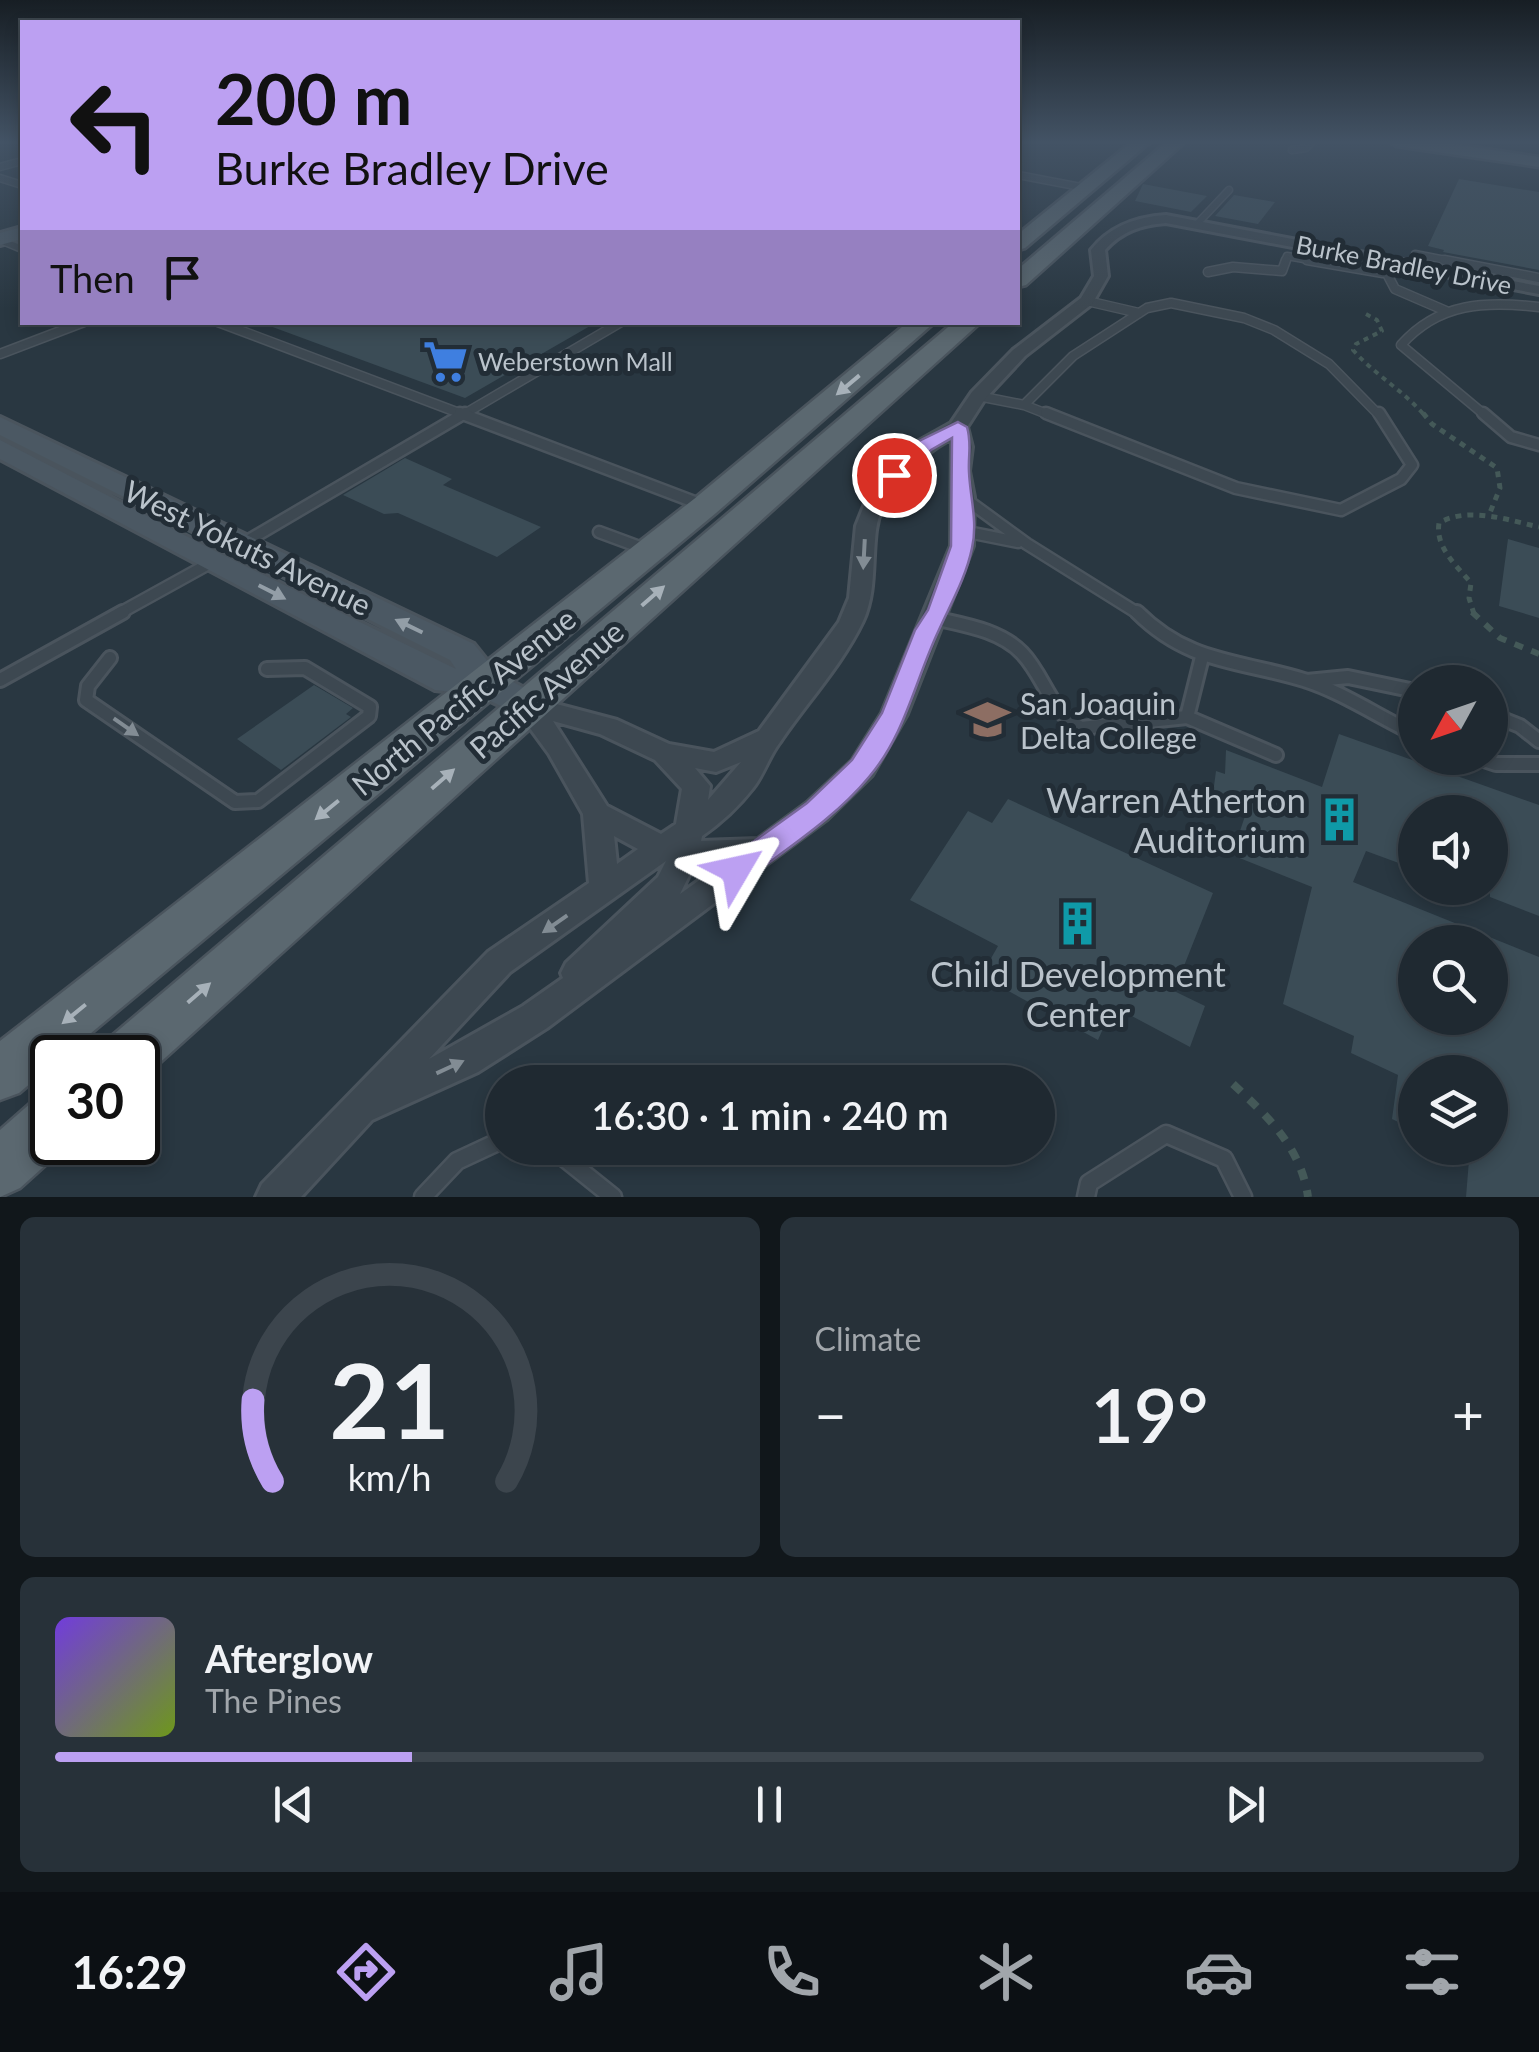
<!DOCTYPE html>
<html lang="en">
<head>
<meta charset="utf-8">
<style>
	body { margin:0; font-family:Lato,sans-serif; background:#273139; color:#f1f3f6; height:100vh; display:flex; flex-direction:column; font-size:38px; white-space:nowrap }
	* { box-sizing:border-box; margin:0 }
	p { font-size:32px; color:#a1a6ab }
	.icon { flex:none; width:55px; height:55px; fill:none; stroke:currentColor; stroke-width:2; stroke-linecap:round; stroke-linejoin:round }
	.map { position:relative; height:1197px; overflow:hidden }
	.details { display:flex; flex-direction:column; gap:20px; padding:20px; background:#11171b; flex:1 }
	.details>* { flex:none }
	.guide { position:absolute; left:20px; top:20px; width:1000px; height:305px; border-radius:0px; box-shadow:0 5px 15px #0003,0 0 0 2px #3c454d; background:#bca0f2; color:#111; overflow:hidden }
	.needle { width:65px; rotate:230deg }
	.controls { position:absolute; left:1398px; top:665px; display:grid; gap:20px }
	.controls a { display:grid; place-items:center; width:110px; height:110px; border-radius:50%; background:#1f2931; box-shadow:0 5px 15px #0003,0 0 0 2px #3c454d; font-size:50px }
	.speed { position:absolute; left:30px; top:1035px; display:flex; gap:20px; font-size:50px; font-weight:700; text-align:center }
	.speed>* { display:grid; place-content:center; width:130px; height:130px; border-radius:50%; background:#1f2931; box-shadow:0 5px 15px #0003,0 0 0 2px #3c454d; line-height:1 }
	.speed .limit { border:5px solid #111; border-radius:15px; background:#fff; color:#111 }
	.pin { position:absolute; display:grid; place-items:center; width:85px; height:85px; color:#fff; margin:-42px; border:5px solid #fff; border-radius:50%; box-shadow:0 2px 10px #0007 }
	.me { position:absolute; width:110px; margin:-55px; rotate:54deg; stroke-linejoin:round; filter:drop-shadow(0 0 8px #0008) }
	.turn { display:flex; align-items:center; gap:35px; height:210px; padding:0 30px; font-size:45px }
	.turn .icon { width:130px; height:130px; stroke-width:2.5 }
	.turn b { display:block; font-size:70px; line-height:85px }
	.then { display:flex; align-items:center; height:95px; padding:0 30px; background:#0003; gap:20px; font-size:38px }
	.big { font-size:75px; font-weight:600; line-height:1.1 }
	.details .tile { flex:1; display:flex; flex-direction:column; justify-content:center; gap:15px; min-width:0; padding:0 35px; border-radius:15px; background:#273139 }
	.details .dial { align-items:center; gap:0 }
	.dial svg { height:260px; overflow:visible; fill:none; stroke:#3c454d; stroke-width:7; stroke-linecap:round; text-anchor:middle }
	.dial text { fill:#f1f3f6; stroke:none }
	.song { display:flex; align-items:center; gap:30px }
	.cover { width:120px; height:120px; border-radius:15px; background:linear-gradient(135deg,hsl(260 70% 55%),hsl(80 70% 35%)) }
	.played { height:10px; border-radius:5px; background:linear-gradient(90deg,#bca0f2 25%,#3c454d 25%) }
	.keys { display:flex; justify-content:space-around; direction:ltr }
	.heat { display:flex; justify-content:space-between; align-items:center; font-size:55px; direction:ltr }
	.details .tiles { flex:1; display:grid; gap:20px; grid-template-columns:1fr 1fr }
	.tile:last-child { grid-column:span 2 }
	.trip { position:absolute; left:485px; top:1065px; width:570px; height:100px; border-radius:50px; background:#1f2931; box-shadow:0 5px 15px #0003,0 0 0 2px #3c454d; font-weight:600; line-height:100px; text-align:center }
	.tab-bar { display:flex; height:160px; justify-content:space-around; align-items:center; background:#0c1014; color:#a1a6ab }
	.tab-bar .icon { width:70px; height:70px }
	.tab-bar .active { color:#bca0f2 }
	.tab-bar b { font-size:45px; color:#f1f3f6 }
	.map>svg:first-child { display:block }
	.building { fill:#3b4c56; fill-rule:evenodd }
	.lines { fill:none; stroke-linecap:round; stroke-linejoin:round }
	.lane-far4-casing { stroke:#4a545d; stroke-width:9 }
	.lane-far3-casing { stroke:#4a545d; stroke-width:11 }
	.lane-far2-casing { stroke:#4a545d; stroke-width:15 }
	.lane-far1-casing { stroke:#4a545d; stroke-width:18 }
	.lane-casing { stroke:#4a545d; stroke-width:21 }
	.street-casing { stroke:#4a545d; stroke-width:6 }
	.secondary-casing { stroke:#4a545d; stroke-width:6 }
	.primary-casing { stroke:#4a545d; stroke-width:5 }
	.path-far3 { stroke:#445958; stroke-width:4; stroke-dasharray:5 5; stroke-linecap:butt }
	.path-far2 { stroke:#445958; stroke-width:5; stroke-dasharray:6 6; stroke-linecap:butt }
	.path-far1 { stroke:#445958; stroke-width:6; stroke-dasharray:9 9; stroke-linecap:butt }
	.path { stroke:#445958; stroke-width:8; stroke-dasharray:11 11; stroke-linecap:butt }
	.lane-far4 { stroke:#3d4851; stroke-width:6 }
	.lane-far3 { stroke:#3d4851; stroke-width:8 }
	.lane-far2 { stroke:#3d4851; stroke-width:10 }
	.lane-far1 { stroke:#3d4851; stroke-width:12 }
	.lane { stroke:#3d4851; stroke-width:16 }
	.street { fill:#3d4851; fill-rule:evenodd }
	.secondary { fill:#4b5863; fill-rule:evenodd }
	.primary { fill:#5b6870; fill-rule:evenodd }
	.oneway { fill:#a7b1b9 }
	.oneway2 { fill:#828c94 }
	.oneway3 { fill:#939ea7 }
	.route { fill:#bca0f2; stroke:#7a689d; stroke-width:2.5 }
	.labels { text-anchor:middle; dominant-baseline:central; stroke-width:10; stroke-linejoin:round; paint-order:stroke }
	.far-street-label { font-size:25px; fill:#bac3cb; stroke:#222d36 }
	.far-poi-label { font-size:25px; fill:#bac3cb; stroke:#222d36; text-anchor:start }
	.street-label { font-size:30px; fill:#bac3cb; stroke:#222d36 }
	.poi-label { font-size:30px; fill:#bac3cb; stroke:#222d36; text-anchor:start }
	.near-poi-label { font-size:35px; fill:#bac3cb; stroke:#222d36; text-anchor:end }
</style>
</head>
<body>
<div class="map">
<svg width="1539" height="1197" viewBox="0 0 1539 1197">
	<rect width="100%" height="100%" fill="#293741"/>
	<!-- building -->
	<path class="building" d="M1459 179 1539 192V270L1443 252 1444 250 1428 246Z
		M1143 184 1207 196 1191 212 1135 201Z
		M1234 195 1275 202 1258 224 1215 216Z
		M259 322H597L465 398Z
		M405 458 452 479 443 485 541 527 497 557 398 513 384 514 343 495Z
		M1508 539 1539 548V618L1499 606Z
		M314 685 353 708 346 714 351 717 281 770 237 739Z
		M1339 734 1539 805V916L1490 897V812H1415V869L1366 851 1353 882 1539 957V1197H1466L1470 1148H1490V1072H1415V1130L1392 1119 1398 1075 1351 1053 1354 1036 1283 1004 1312 887 1232 855 1246 813 1212 801 1216 771 1225 774 1226 750 1322 787ZM1415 942H1490V1018H1415Z
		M1008 799 1213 893 1174 991 1205 1006 1190 1047 1113 1006 1098 1040 981 976 998 946 910 900 968 811 992 823Z"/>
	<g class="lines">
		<defs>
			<path id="lane-far4" d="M1292 150 1306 148 1312 141
				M0 167 22 161
				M1018 175 1086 188
				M0 178 22 185
				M1197 224 1229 190
				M0 240 22 249
				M1415 254 1456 262
				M1285 262 1287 256 1321 262"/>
			<path id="lane-far3" d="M1307 260 1383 273
				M1388 260 1386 272 1395 289 1446 311
				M1444 260 1539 278
				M1208 272 1233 267 1282 271 1286 260
				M1087 301 1139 313
				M218 322 467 416
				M0 354 84 322
				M978 396 1024 405
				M1024 405 1052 416
				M1024 405 1073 356 1147 308 1171 303 1244 318 1274 330 1329 364 1380 416
				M461 416 621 322
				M1486 416 1401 345C1439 302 1486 301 1539 307"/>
			<path id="lane-far2" d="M460 413 705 506
				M1046 413 1236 488 1341 510 1401 479 1412 465 1379 413
				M1483 413 1511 437 1539 445
				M964 498 1027 544 1139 614
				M963 531 1018 542
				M599 532 645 549
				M242 544 465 413
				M118 614 212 562"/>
			<path id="lane-far1" d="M1137 612C1189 664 1239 660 1304 680 1342 692 1379 717 1415 734
				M934 618C964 625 1000 630 1022 653 1045 677 1050 712 1081 728L1187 717
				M1202 657 1187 717 1276 755
				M110 658 88 686 86 700 235 802 258 801 369 716 370 707 305 668 267 669
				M0 680 123 612
				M1307 681 1348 677 1415 691
				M1490 714 1520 726 1539 741
				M1478 758 1496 764H1539"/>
			<path id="lane" d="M552 1148 613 1197
				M423 1197 457 1161 502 1140
				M1086 1197 1089 1183 1166 1134 1224 1159 1243 1197"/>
			<path id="street" d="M1166 215 1539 286V294L1166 223C1141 225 1122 231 1105 250L1108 276 1092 304 1025 356 985 399 967 427 972 447 969 471 974 497 973 546 907 714 872 775 827 819 547 1028 478 1072 372 1120 301 1197H256L262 1184 488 952 589 883 583 814 549 754 513 705 517 699 526 696 617 720 669 744 714 752 759 731 839 622 849 598 856 526 866 501 887 471 917 442 951 423 972 392 1013 350 1081 298 1094 276 1091 250C1110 226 1136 217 1166 215ZM952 438 951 546 882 713 852 761 807 803 758 839 701 841 702 836C721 823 739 806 753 788 764 774 769 756 780 742 807 702 842 665 863 621 876 593 872 561 876 530 881 490 918 457 952 438ZM553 721 600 734 655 760 682 789 676 824 661 834 607 806ZM741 762 708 800 710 786 695 768 716 772ZM614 836 638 849 617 864ZM666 861 658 877 566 963 561 973 563 978 523 1006 429 1059 510 972ZM722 864 680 894 694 865Z"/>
			<path id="secondary" d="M22 227V239L0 245V233Z
				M0 417 474 644 498 674 539 696 544 705 539 714 526 718 478 695 435 690 0 459V440L223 555 456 669 450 660 0 435Z"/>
			<path id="primary" d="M1133 141 1150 142 1025 248 1018 250V234Z
				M1168 141H1186L1026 285 1018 287V269Z
				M1388 141H1432L1539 157V167L1396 146Z
				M908 322H935L716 513 61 1058H52V1065L19 1093 0 1100V1041L694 499Z
				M954 322H981L145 1076 138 1079V1058H100L107 1040Z
				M52 1094V1142H71L20 1188 0 1197V1130L32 1102Z"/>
		</defs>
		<!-- lane-far4 casing -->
		<use href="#lane-far4" class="lane-far4-casing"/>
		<!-- lane-far3 casing -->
		<use href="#lane-far3" class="lane-far3-casing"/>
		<!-- lane-far2 casing -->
		<use href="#lane-far2" class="lane-far2-casing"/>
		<!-- lane-far1 casing -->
		<use href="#lane-far1" class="lane-far1-casing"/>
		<!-- lane casing -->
		<use href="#lane" class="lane-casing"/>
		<!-- street casing -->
		<use href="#street" class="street-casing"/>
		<!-- secondary casing -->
		<use href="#secondary" class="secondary-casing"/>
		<!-- primary casing -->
		<use href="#primary" class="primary-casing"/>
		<!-- path-far3 -->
		<path class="path-far3" d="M1366 314 1377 320 1382 331 1356 344 1353 350C1375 375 1404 391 1425 416"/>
		<!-- path-far2 -->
		<path class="path-far2" d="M1423 413 1432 424 1497 468 1500 488 1489 515
			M1474 614 1469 598 1471 583C1456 565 1435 547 1439 523 1468 506 1508 520 1539 527"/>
		<!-- path-far1 -->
		<path class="path-far1" d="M1472 612 1500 638 1539 654"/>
		<!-- path -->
		<path class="path" d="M1233 1084C1268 1117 1301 1147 1308 1197"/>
		<!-- lane-far4 -->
		<use href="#lane-far4" class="lane-far4"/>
		<!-- lane-far3 -->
		<use href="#lane-far3" class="lane-far3"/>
		<!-- lane-far2 -->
		<use href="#lane-far2" class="lane-far2"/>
		<!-- lane-far1 -->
		<use href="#lane-far1" class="lane-far1"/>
		<!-- lane -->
		<use href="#lane" class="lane"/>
		<!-- street -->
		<use href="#street" class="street"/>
		<!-- secondary -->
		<use href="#secondary" class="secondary"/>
		<!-- primary -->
		<use href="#primary" class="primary"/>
	</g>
	<!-- one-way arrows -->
	<defs><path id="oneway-solid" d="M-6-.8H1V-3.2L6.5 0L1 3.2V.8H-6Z" transform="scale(2.5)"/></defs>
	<g class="oneway">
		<use href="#oneway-solid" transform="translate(848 385) rotate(140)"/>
		<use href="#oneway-solid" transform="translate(653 596) rotate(-41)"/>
		<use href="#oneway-solid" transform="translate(443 779) rotate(-41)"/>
		<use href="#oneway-solid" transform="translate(327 810) rotate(141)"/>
		<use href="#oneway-solid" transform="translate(199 993) rotate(-41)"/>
		<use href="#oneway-solid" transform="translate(74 1014) rotate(141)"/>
	</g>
	<g class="oneway2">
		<use href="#oneway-solid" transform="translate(864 554) rotate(93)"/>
		<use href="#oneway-solid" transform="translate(126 727) rotate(35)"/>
		<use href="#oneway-solid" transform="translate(555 924) rotate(145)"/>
		<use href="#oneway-solid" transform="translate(450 1067) rotate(-25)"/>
	</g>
	<g class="oneway3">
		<use href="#oneway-solid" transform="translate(272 592) rotate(27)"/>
		<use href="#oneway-solid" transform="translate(409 626) rotate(-154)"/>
	</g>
	<!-- sky -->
	<linearGradient id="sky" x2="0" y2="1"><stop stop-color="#171e24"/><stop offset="0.46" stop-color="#435365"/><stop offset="1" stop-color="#435365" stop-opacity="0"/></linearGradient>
	<rect width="1539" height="309" fill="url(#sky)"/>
	<!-- route -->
	<path class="route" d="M958 422 967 427C972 444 968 455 969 472 970 497 978 522 972 548 966 578 950 605 938 632 915 681 905 735 869 777 835 818 789 847 747 879L736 883 725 879 721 870 725 862 807 803 852 760 882 713 915 630 928 610 951 546 952 438 931 450 900 479H887L884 475 917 442Z"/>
	<!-- icons -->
	<defs>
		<symbol id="supermarket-bare" viewBox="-9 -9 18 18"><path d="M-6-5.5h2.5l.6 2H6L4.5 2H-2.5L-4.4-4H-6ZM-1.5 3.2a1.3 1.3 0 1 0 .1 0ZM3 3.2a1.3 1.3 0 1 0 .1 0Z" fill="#3f7fe0" stroke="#222d36" stroke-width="2.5" paint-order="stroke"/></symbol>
		<symbol id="university-bare" viewBox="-9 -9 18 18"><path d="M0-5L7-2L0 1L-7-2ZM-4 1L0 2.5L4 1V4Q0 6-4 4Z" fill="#8d6e63" stroke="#222d36" stroke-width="2.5" paint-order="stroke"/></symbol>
		<symbol id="building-bare" viewBox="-9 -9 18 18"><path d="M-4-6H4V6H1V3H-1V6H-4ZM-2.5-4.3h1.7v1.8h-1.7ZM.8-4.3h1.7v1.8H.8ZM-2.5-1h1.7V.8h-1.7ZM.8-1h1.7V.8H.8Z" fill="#0f9aa8" stroke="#222d36" stroke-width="2.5" paint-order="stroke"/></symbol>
	</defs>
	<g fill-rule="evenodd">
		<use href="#supermarket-bare" x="414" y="330" width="63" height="63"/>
		<use href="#university-bare" x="956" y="688" width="63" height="63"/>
		<use href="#building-bare" x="1308" y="788" width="63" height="63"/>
		<use href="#building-bare" x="1046" y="892" width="63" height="63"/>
	</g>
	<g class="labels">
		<!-- far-street labels -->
		<g class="far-street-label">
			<text transform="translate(1404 264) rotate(11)">Burke Bradley Drive</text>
		</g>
		<!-- far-poi labels -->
		<g class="far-poi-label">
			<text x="478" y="361">Weberstown Mall</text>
		</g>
		<!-- street labels -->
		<g class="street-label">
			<text transform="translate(248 547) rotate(26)">West Yokuts Avenue</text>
			<text transform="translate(546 689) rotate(-41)">Pacific Avenue</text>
			<text transform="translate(463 701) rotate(-39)">North Pacific Avenue</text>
		</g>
		<!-- poi labels -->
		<g class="poi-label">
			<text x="1020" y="703">San Joaquin<tspan x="1020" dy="34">Delta College</tspan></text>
		</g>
		<!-- near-poi labels -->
		<g class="near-poi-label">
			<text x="1306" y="799">Warren Atherton<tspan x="1306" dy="40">Auditorium</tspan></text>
			<text x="1078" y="973" text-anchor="middle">Child Development<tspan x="1078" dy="40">Center</tspan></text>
		</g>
	</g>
</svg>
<div class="controls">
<a><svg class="needle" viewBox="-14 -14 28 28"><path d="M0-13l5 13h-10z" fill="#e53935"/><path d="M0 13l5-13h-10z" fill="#a1a6ab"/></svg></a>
<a><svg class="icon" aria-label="sound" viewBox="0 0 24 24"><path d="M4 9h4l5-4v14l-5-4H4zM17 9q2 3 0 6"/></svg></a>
<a><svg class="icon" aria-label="search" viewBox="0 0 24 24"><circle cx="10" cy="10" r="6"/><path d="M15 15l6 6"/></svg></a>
<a><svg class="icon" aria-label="layers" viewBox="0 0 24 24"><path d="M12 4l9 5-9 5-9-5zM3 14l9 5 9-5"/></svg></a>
</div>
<div class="speed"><div class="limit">30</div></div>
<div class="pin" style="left:894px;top:475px;background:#d93025"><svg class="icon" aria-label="arrive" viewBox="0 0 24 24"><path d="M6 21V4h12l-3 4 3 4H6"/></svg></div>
<svg class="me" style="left:736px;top:870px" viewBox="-20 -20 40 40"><path d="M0-17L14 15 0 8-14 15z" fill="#bca0f2" stroke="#fff" stroke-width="4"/></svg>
<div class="trip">16:30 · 1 min · 240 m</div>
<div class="guide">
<div class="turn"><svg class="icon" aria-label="left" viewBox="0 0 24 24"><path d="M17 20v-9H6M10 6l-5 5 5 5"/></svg><div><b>200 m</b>Burke Bradley Drive</div></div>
<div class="then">Then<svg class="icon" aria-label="arrive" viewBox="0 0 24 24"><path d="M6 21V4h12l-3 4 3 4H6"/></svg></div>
</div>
</div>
<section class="details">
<div class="tiles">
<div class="tile dial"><svg viewBox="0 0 100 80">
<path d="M14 69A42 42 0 1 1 86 69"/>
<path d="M14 69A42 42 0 0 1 8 44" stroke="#bca0f2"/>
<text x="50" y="56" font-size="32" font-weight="700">21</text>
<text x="50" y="72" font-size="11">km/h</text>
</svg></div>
<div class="tile"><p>Climate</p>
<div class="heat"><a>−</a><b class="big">19°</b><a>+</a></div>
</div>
<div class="tile">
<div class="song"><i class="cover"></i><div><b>Afterglow</b><p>The Pines</p></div></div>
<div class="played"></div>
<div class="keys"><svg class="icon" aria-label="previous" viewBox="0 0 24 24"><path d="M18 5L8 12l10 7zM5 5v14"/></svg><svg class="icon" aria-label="pause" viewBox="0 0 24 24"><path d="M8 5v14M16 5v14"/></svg><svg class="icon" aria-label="next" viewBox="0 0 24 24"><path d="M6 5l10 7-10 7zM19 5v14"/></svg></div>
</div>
</div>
</section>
<nav class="tab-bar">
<b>16:29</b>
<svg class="icon active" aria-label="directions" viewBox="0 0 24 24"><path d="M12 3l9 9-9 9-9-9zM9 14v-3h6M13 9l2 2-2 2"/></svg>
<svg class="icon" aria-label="music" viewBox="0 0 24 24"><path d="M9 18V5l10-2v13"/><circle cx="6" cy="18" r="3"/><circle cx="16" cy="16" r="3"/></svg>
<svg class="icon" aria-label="phone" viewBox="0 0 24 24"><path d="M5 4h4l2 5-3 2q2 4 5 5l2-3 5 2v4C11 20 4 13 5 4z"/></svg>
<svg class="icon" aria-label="climate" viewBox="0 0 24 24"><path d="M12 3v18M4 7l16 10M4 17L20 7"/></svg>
<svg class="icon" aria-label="car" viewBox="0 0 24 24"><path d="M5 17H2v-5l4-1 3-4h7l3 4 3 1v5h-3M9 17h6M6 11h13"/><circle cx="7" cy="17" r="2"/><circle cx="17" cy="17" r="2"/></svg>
<svg class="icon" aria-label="filters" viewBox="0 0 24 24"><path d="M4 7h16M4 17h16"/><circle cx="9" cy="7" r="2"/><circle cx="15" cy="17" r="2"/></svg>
</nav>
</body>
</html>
